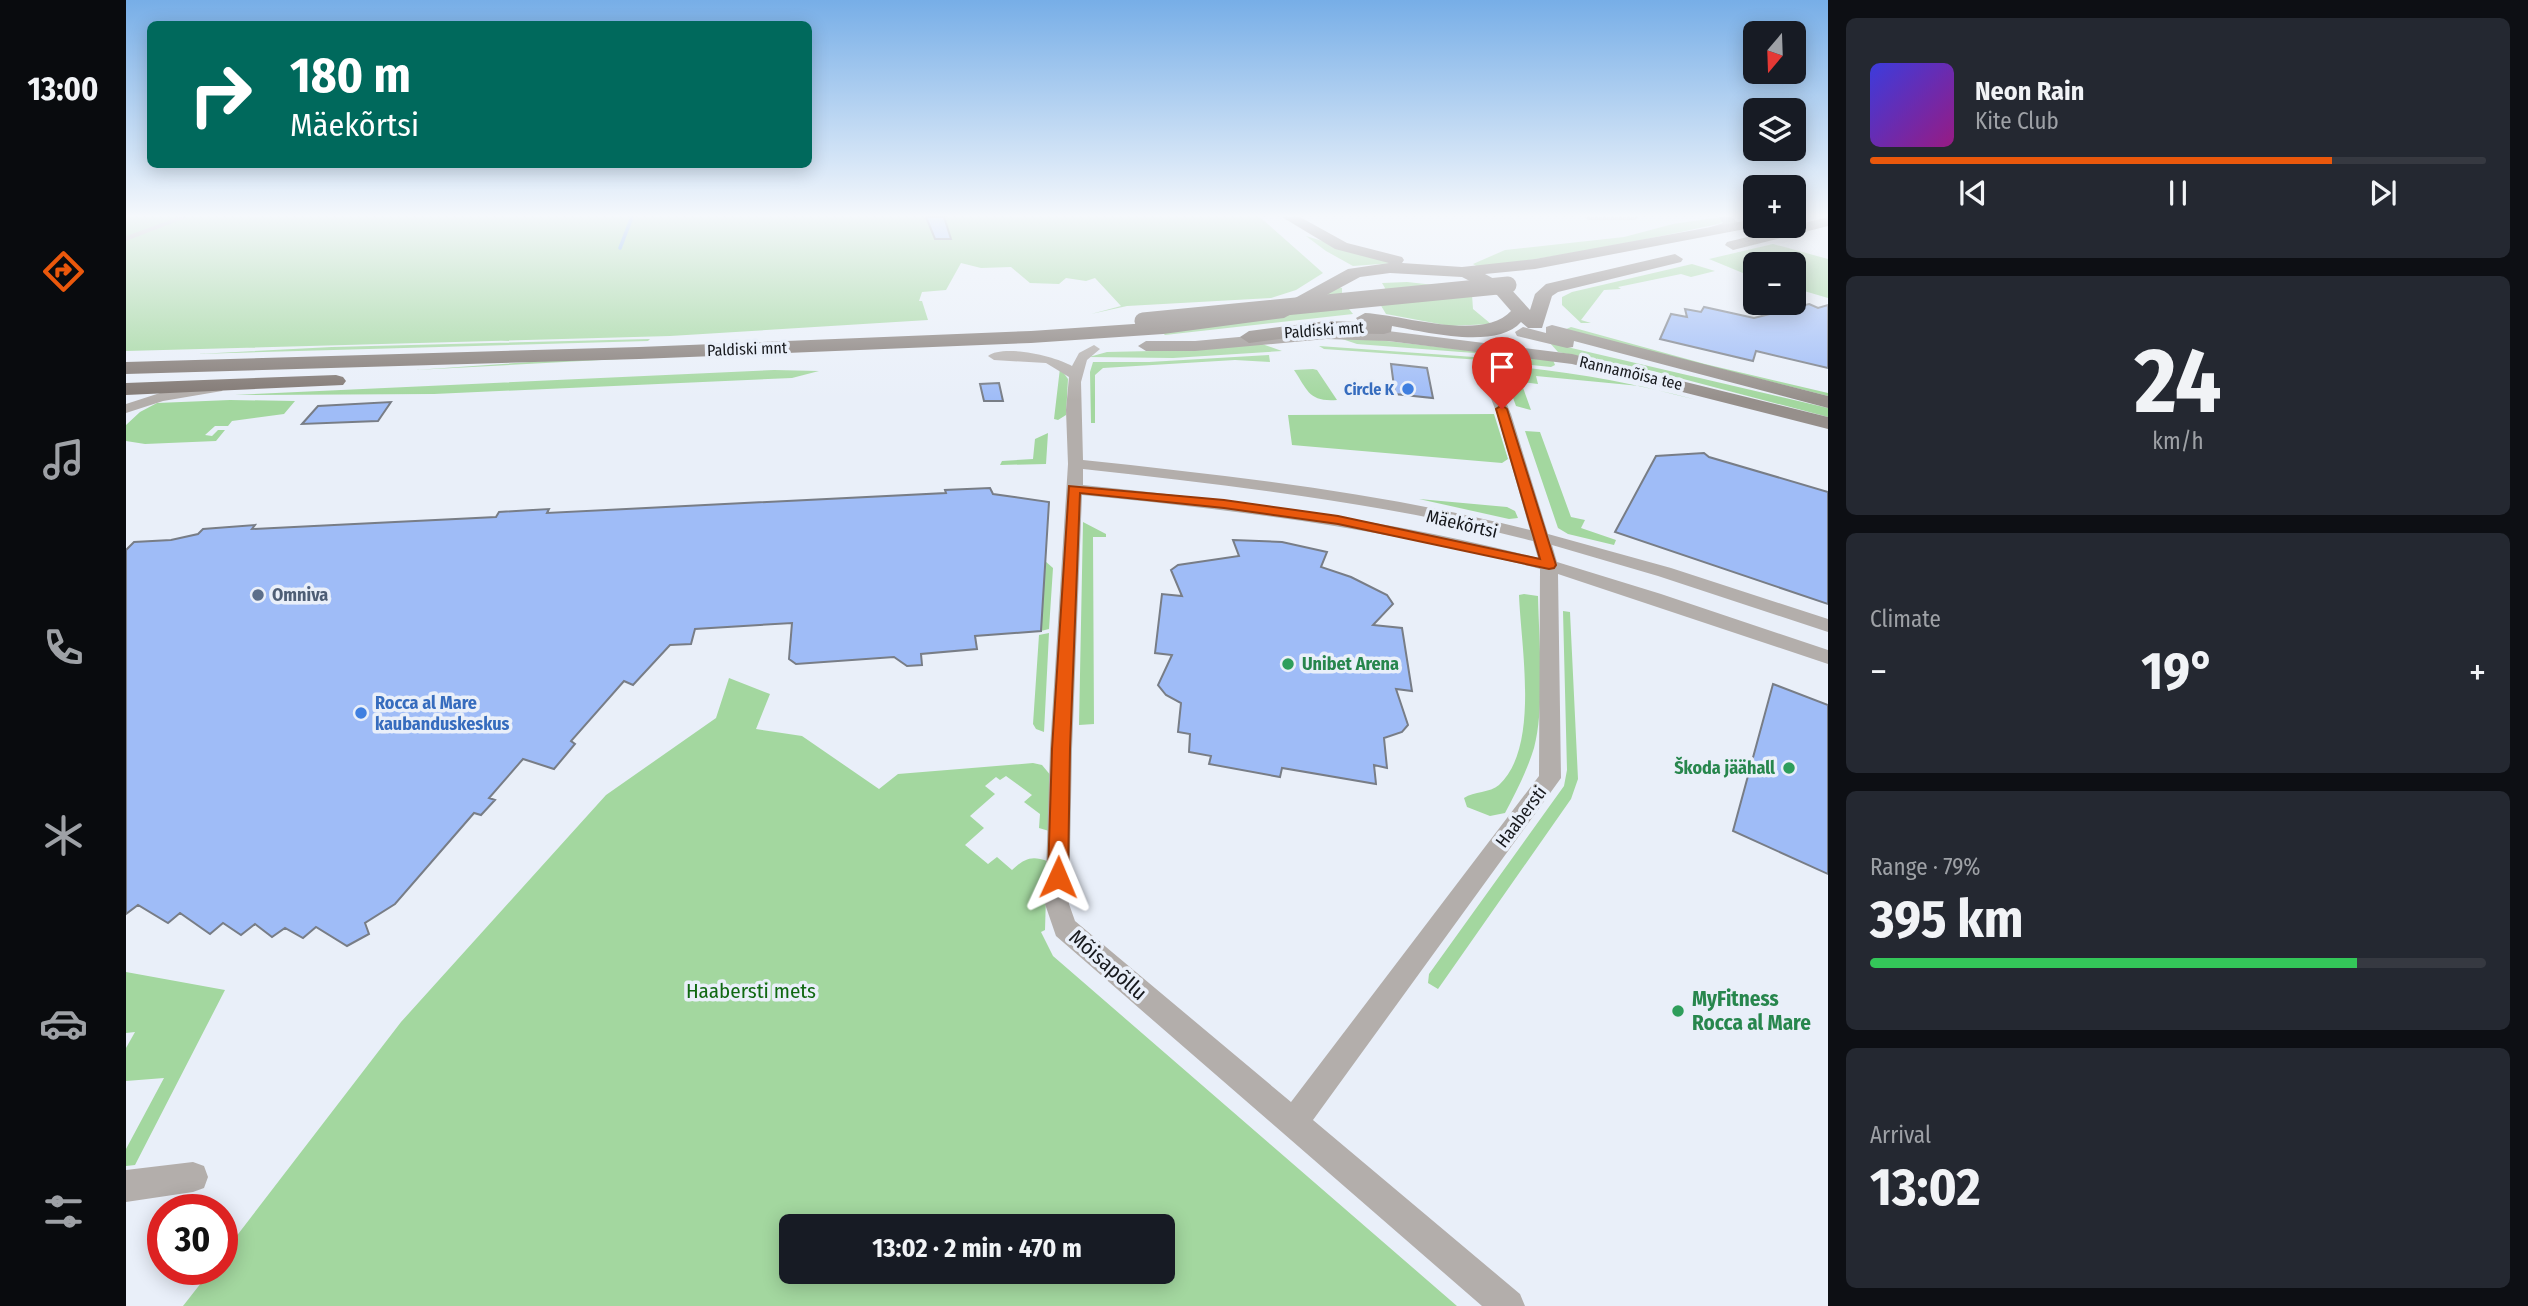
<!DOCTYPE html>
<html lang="en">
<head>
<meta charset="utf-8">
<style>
	body { margin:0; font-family:"Fira Sans Condensed",sans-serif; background:#242831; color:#f1f3f6; height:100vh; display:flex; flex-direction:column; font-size:26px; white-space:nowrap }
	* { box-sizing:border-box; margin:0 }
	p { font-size:23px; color:#9ea1a6 }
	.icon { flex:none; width:38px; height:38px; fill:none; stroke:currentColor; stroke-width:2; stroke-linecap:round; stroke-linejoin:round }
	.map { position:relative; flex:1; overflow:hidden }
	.drawer { display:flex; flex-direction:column; gap:18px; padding:18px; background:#0d0f14; width:700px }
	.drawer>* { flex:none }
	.hud { position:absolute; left:21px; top:21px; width:665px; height:147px; border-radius:10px; box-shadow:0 4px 18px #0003; background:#00695c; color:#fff; overflow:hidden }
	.needle { width:46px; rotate:199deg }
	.fabs { position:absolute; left:1617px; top:21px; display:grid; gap:14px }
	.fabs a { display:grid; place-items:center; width:63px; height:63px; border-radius:10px; background:#171b24; box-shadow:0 4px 18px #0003; font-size:35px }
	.speed { position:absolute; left:21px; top:1194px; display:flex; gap:14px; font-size:35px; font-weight:700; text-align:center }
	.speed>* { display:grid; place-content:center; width:91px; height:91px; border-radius:50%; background:#171b24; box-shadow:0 4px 18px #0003; line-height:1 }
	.speed .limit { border:10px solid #d22; background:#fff; color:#111 }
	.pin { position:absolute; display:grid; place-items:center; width:60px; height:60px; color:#fff; margin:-72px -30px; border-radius:50% 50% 50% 0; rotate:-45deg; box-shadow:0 0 7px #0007 }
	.pin .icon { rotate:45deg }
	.me { position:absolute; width:77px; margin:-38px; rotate:1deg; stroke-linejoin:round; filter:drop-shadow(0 0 5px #0008) }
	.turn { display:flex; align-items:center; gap:24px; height:147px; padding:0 28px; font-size:32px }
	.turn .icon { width:91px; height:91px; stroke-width:2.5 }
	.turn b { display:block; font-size:49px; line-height:60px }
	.big { font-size:52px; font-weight:700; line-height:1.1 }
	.drawer .card { flex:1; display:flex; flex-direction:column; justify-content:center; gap:10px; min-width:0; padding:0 24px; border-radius:10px; background:#242831 }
	.drawer .dial { align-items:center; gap:0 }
	.dial b { font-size:91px; line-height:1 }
	.song { display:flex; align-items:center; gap:21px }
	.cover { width:84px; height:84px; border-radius:10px; background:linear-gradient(135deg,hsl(240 70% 55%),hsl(310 70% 35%)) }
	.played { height:7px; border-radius:4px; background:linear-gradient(90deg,#ea580c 75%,#363941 75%) }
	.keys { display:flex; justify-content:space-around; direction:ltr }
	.heat { display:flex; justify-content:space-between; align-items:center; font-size:38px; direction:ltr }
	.charge { height:10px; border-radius:5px; background:linear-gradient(90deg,#34c759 79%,#363941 0) }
	.trip { position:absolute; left:653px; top:1214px; width:396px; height:70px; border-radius:10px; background:#171b24; box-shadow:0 4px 18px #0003; font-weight:700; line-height:70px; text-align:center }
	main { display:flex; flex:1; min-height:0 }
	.menu { display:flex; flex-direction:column; width:126px; justify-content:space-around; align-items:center; background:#090b0e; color:#9ea1a6 }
	.menu .icon { width:49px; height:49px }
	.menu .on { color:#ea580c }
	.menu b { font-size:32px; color:#f1f3f6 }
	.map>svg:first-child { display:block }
	.green { fill:#a3d79f; fill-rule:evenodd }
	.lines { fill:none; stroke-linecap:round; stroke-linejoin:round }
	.stream { stroke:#6fa5e6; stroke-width:3.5 }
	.building { fill:#9fbcf7; stroke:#787d86; stroke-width:2 }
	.pedestrian { fill:#b3aeab; fill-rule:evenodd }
	.minor { fill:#b3aeab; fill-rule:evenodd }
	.secondary { fill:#968f8b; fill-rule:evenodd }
	.primary { fill:#817873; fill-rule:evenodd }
	.primary-bridge { stroke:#817873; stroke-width:17 }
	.route { fill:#ea580c; stroke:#983908; stroke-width:2 }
	.shop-dot { fill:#3f7fe0; stroke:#e9eff9; stroke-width:2.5 }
	.service-dot { fill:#5c6f8a; stroke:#e9eff9; stroke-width:2.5 }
	.leisure-dot { fill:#2e9e5b; stroke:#e9eff9; stroke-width:2.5 }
	.labels { text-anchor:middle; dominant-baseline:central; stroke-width:7; stroke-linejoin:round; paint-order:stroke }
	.far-street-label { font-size:16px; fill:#17191d; stroke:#e9eff9 }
	.far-shop-label { font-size:16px; font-weight:bold; fill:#366cbe; stroke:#e9eff9; text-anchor:end }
	.street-label { font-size:18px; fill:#17191d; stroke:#e9eff9 }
	.service-label { font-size:18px; font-weight:bold; fill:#4e5e75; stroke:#e9eff9; text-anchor:start }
	.leisure-label { font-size:18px; font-weight:bold; fill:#27864d; stroke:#e9eff9; text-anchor:start }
	.shop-label { font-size:18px; font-weight:bold; fill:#366cbe; stroke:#e9eff9; text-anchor:start }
	.near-street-label { font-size:21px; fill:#17191d; stroke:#e9eff9 }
	.near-park-label { font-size:21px; fill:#106811; stroke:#e9eff9 }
	.near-leisure-label { font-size:21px; font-weight:bold; fill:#27864d; stroke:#e9eff9; text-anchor:start }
</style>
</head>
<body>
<main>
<nav class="menu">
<b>13:00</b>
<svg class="icon on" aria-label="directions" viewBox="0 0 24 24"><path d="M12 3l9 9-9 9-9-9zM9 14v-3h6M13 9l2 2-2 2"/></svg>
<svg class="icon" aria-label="music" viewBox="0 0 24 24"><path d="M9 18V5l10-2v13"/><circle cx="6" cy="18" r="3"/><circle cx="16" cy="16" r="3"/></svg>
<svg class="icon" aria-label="phone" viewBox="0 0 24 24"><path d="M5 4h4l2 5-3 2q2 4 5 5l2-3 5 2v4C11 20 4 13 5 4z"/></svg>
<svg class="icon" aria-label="climate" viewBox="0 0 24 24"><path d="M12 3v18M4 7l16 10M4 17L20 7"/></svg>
<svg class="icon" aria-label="car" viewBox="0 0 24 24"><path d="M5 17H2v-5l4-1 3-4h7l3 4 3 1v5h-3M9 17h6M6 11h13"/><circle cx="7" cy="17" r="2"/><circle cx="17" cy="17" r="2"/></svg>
<svg class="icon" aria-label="filters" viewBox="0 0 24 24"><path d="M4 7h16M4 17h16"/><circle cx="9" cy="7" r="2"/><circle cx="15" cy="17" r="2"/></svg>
</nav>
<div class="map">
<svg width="1702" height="1306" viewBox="0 0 1702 1306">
	<rect width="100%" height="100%" fill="#e9eff9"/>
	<!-- green -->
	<path class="green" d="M0 217H1134L1197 273 1170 290 1145 298 1001 306 965 314 995 306 969 278 960 281 940 278 933 284 904 283 885 267 855 268 835 263 820 290 796 292 793 301H796L802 320 544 336 0 351Z
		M1594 217 1597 222 1592 224C1513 241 1433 257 1352 267L1347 264 1379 250 1498 237 1547 224Z
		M1180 236 1268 263 1227 266 1200 251Z
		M1647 244 1702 259V298L1668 288V276L1675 274 1668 272V264H1629V278L1583 259Z
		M1566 264 1589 271 1565 277 1555 274 1492 287 1495 289 1478 290 1455 320 1465 323H1455L1436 305V297L1446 292Z
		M1281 282 1318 286 1346 295 1347 309 1365 324 1324 326 1260 314 1254 304 1259 288 1256 283Z
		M1212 287 1216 288V300L1227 314 1039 335 1033 329 1105 322Z
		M1445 327 1579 364 1702 393V396L1438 330Z
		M1235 338 1427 360 1429 365 1425 367 1377 362 1348 353 1231 344 1216 339Z
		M524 339 522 341 71 354 206 347Z
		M1424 343 1702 408V417L1527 371 1432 352Z
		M1136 344 1156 351 1047 358 963 357 981 352 1072 350Z
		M1193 346 1348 357 1355 360 1198 349Z
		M587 354 289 370 433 360Z
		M1143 355 1144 362 1109 360 977 368 969 375V423H965L964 372 967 362H1023Z
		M1375 365C1446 372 1503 382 1571 400L1514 386 1410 376 1412 384 1395 382 1405 410 1390 406Z
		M934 368 942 379 940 415 932 420 928 419Z
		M1187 369 1191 370 1211 400C1183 402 1182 391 1168 370Z
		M648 370 693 371 666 378 308 394 109 395Z
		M104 400 169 401 158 414 106 421 102 426H89L79 435 86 436 92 430H99L90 441 19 444 0 441V425L14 412 31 403Z
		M1368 414 1382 459 1376 463 1166 445 1162 415Z
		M1399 431 1414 432 1445 517 1459 520 1455 528 1490 540 1488 545 1442 534 1432 528Z
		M922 433 920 464 874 465 876 461 907 459 909 439Z
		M1293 499 1381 507 1389 511 1392 518 1383 519Z
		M957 522 980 534V537H967L968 724 953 725Z
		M919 561 927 568 923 629 915 631Z
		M1398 594 1412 596C1413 641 1419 706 1408 748 1401 771 1390 792 1379 813L1364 816 1341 807 1338 798C1348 791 1364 793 1373 785 1414 747 1395 648 1393 595Z
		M1437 611 1444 612 1452 779 1445 799 1312 989 1302 983 1303 974 1438 786 1441 770Z
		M923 633 918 732 910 729 907 724 913 635Z
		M603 678 644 694 630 729 676 736 753 789 772 774 907 763 916 765 926 777 923 831 913 828 914 814 898 802 906 795 880 776 874 780 870 777 859 786 869 794 844 816 858 828 839 845 862 864 871 857 886 870C898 859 905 855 921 861L919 930 915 932 927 956 1331 1306H57L86 1269H96V1255L275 1022 480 795 590 718ZM665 1227H1036V1272H665Z
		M0 972 99 990 9 1165 0 1166V1149L38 1078 0 1081V1048L9 1032 0 1033Z"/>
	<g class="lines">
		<!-- stream -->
		<path class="stream" d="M494 248 506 217"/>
	</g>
	<!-- building -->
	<path class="building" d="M800 217H818L825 239H809Z
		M1683 304 1692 308 1702 305V368L1630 351 1627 361 1534 339 1545 314 1561 317 1559 309 1575 312 1578 307 1628 318Z
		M1265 364 1301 368 1307 398 1269 394Z
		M873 383 877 401H858L854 384Z
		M265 402 252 421 176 424 192 406Z
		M1578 453 1583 457 1702 492V604L1489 532 1530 456Z
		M864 488 867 494 923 502 915 631 849 636 851 649 795 654 796 665 781 666 768 657 670 664 663 659 666 623 569 629 565 644 544 645 507 685 498 681 445 741 449 744 428 769 397 759 363 798 369 800 355 815 348 813 269 904 239 923 243 934 221 946 190 927 177 938 159 928 146 937 129 924 115 935 97 923 84 934 54 913 42 923 12 905 0 914V550L8 542 45 540 72 534 77 529 129 525 126 529 188 526 370 517 373 512 423 509 421 513 820 493 819 490Z
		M1107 540 1156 542 1201 552 1195 567 1225 577 1261 595 1267 604 1247 625 1276 628 1286 691 1270 689 1282 725 1276 732 1258 738 1261 768 1248 765 1250 784 1156 768 1154 777 1083 764 1085 756 1063 752 1064 734 1052 732 1055 703 1040 695 1032 685 1046 655 1029 653 1036 594 1056 596 1045 570 1052 565 1113 556Z
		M1647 684 1702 705V874L1607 831Z"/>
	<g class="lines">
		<!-- pedestrian -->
		<path class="pedestrian" d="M53 217H62L0 241V236Z"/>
		<!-- minor -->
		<path class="minor" d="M1457 217H1514L1509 220H1462Z
			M968 345 974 349 961 360 955 382 957 460C1108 476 1257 493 1404 530L1371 414 1354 370 1355 367H1365L1385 414 1422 534 1545 568 1702 619V632L1532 576 1426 545 1431 562 1535 594 1702 650V664L1432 574 1435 778 1187 1120 1394 1294 1399 1306H1356L930 936 919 904 924 749 942 464 940 410 943 377 920 363 868 360 862 356C877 344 929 356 946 366L953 353ZM957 469C1109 486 1259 503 1407 541L1412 558C1263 519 1110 501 957 485ZM956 495C1111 510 1264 529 1414 569L1413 776 1165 1102 949 921 943 904 946 749Z
			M91 384 98 388 96 391 37 401 0 413V404L34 393Z
			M67 1162 78 1166 82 1177 78 1188 67 1192 0 1202V1170Z"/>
		<!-- secondary -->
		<path class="secondary" d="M1593 217H1606L1613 224 1592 234H1582V228L1597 223Z
			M1617 217H1629V222L1618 220Z
			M1426 325 1702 396V408L1448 341 1447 347 1441 348 1391 336 1389 332 1397 327 1420 333V327Z
			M1200 329 1262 331 1446 354 1702 417V429L1446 364 1262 341 1200 339 1069 351H1020L1012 346 1020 341H1069Z"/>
		<!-- primary -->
		<path class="primary" d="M1156 217H1174L1221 243 1276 257 1278 260 1276 263 1336 267 1409 259 1629 219V226H1635L1409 269 1359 274 1383 287 1404 310 1409 294 1420 284 1549 254 1557 259 1555 262 1432 292 1426 296 1416 328H1402L1395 322C1371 350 1299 332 1266 326L1265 332 1258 334 1200 333 1123 343 1114 337 1123 331 1200 321 1233 322 1230 318 1239 313C1278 315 1357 342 1385 311L1371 295 1336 277 1264 273 1234 277 1158 318 1037 334 905 343 513 359 0 374V362L513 347 905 331 1037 322 1149 309 1222 269 1263 263 1209 249Z
			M1702 217V226L1607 250 1599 245 1601 242Z
			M210 375 217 377 220 381 217 385 0 395V383Z"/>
		<!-- primary-bridge -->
		<path class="primary-bridge" d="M1017 321 1382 285"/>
	</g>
	<!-- sky -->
	<linearGradient id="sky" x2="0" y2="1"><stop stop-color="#77aee7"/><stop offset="0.54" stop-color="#f5f8fc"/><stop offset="1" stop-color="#f5f8fc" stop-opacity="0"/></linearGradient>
	<rect width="1702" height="400" fill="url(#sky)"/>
	<!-- route -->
	<path class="route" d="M1376 405 1381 409 1430 565 1428 568 1423 569 1212 524 1098 508 954 493 944 749 942 877 939 883 932 886 925 883 922 877 926 749 943 486 1098 500 1212 516 1414 559 1370 409Z"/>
	<!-- markers -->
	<g class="shop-dot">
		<circle cx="1282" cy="389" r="7"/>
		<circle cx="235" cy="713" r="7"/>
	</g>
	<circle class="service-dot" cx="132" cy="595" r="7"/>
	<g class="leisure-dot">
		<circle cx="1162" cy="664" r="7"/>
		<circle cx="1663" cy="768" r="7"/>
		<circle cx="1552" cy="1011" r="7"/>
	</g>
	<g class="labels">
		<!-- far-street labels -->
		<g class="far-street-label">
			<text transform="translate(1198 330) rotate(-4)">Paldiski mnt</text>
			<text transform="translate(621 349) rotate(-2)">Paldiski mnt</text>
			<text transform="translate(1505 373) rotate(13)">Rannamõisa tee</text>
		</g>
		<!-- far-shop labels -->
		<g class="far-shop-label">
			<text x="1268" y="389">Circle K</text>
		</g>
		<!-- street labels -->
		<g class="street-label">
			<text transform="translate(1336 524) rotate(13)">Mäekõrtsi</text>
			<text transform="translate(1395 817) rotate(-53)">Haabersti</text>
		</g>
		<!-- service labels -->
		<g class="service-label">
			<text x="146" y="595">Omniva</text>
		</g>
		<!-- leisure labels -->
		<g class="leisure-label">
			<text x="1176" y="664">Unibet Arena</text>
			<text x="1649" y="768" text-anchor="end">Škoda jäähall</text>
		</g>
		<!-- shop labels -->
		<g class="shop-label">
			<text x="249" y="703">Rocca al Mare<tspan x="249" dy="21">kaubanduskeskus</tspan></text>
		</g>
		<!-- near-street labels -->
		<g class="near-street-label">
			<text transform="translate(982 965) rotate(41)">Mõisapõllu</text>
		</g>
		<!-- near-park labels -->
		<g class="near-park-label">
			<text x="625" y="991">Haabersti mets</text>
		</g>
		<!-- near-leisure labels -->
		<g class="near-leisure-label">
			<text x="1566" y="999">MyFitness<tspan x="1566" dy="24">Rocca al Mare</tspan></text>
		</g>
	</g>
</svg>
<div class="fabs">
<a><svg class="needle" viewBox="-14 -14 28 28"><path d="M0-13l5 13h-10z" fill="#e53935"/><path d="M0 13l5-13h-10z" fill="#9ea1a6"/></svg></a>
<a><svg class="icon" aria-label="layers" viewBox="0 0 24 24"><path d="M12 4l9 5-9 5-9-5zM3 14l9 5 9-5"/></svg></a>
<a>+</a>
<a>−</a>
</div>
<div class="speed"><div class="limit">30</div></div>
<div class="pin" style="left:1376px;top:409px;background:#d93025"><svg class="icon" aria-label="arrive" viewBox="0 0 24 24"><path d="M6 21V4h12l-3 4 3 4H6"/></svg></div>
<svg class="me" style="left:932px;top:877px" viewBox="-20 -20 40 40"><path d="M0-17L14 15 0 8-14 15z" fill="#ea580c" stroke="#fff" stroke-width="4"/></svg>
<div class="trip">13:02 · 2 min · 470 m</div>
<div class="hud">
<div class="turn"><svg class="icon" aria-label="right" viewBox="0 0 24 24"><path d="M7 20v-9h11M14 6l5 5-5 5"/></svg><div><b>180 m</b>Mäekõrtsi</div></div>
</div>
</div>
<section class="drawer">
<div class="card">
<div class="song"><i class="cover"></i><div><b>Neon Rain</b><p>Kite Club</p></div></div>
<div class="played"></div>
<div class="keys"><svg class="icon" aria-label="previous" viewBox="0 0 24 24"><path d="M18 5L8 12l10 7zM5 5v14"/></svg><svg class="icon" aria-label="pause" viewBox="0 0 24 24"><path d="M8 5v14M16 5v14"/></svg><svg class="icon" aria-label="next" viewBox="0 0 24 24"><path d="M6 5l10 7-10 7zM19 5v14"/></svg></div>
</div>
<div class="card dial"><b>24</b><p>km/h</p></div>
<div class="card"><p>Climate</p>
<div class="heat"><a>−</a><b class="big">19°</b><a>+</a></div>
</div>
<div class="card"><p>Range · 79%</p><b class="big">395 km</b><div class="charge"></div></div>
<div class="card"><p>Arrival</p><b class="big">13:02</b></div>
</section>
</main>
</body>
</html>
